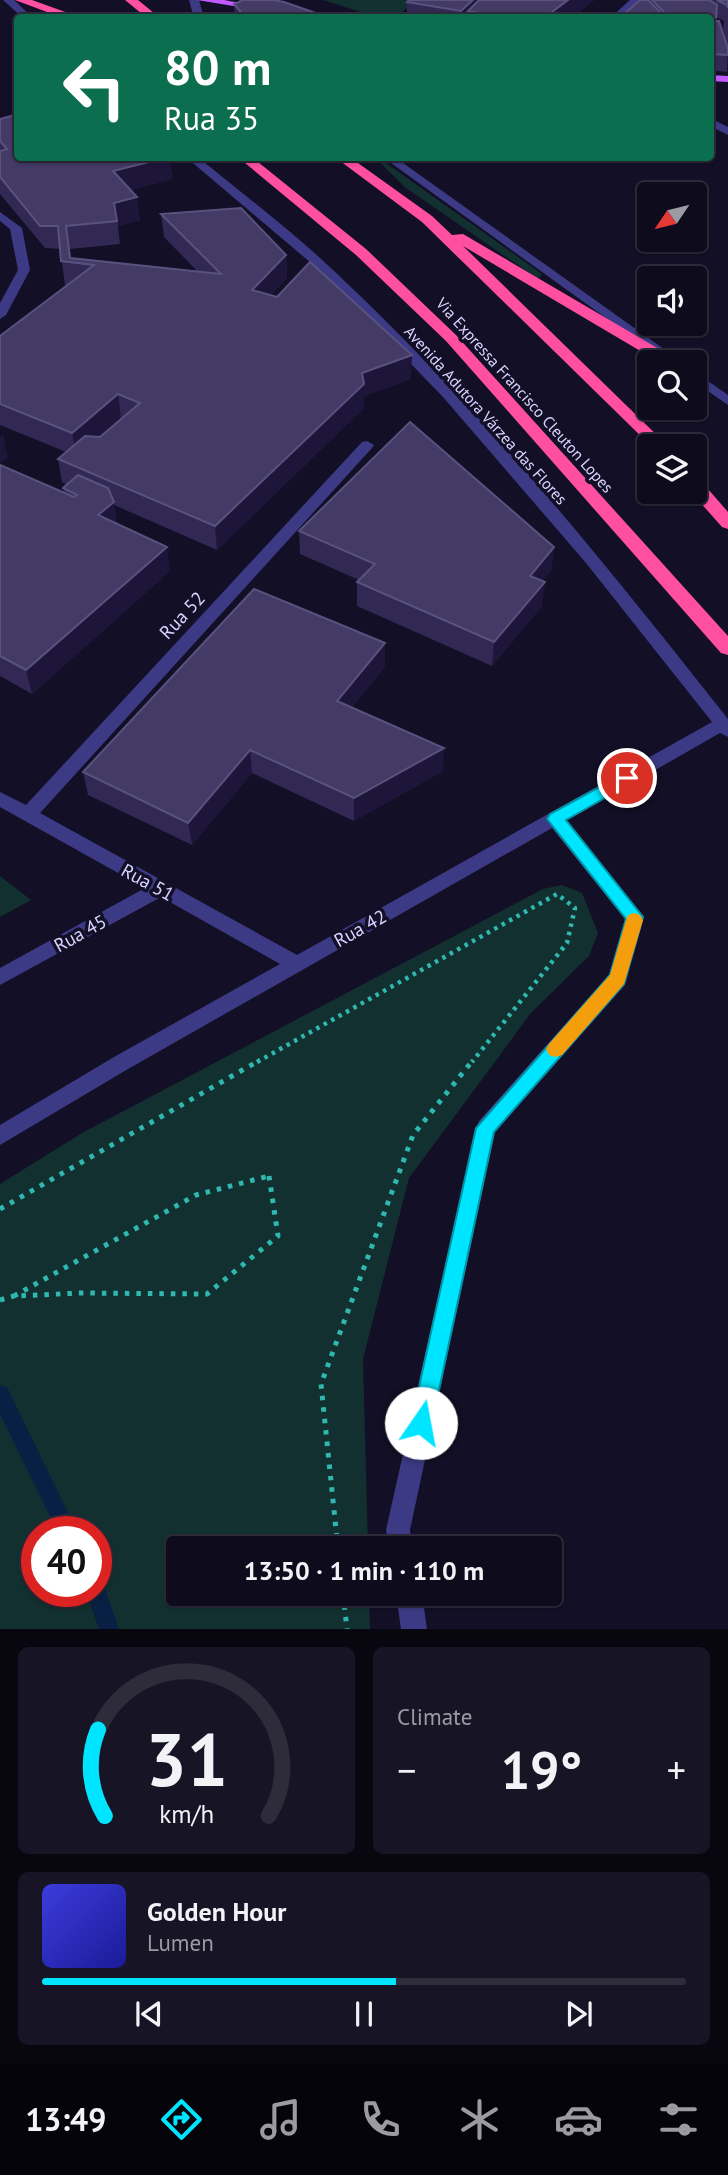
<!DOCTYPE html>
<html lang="en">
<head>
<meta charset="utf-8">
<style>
	body { margin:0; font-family:"PT Sans",sans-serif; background:#171425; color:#f1f3f6; height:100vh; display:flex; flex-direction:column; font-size:26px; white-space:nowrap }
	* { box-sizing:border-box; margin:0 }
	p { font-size:23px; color:#9b9ba3 }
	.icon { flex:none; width:38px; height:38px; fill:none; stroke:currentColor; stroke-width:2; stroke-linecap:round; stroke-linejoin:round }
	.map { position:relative; height:1629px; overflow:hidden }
	.sheet { display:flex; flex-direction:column; gap:18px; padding:18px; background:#08060f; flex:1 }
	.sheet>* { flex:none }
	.top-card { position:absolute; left:14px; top:14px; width:700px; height:147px; border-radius:7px; box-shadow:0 2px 5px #0004,0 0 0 2px #2e2b3b; background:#0b6e4f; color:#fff; overflow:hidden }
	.needle { width:46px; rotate:235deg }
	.controls { position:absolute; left:637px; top:182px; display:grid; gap:14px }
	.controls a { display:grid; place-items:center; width:70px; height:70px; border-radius:7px; background:#0e0b1c; box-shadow:0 2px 5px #0004,0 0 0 2px #2e2b3b; font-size:35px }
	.speed { position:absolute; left:21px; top:1516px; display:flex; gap:14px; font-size:35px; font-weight:700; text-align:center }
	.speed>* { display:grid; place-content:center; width:91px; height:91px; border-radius:50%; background:#0e0b1c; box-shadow:0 2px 5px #0004,0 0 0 2px #2e2b3b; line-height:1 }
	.speed .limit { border:10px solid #d22; background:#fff; color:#111 }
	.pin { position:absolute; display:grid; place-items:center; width:60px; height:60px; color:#fff; margin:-30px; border:4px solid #fff; border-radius:50%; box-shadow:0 2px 7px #0007 }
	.me { position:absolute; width:77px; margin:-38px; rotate:12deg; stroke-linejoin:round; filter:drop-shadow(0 0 5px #0008) }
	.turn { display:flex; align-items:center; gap:24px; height:147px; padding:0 35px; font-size:32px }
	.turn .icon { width:91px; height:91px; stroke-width:2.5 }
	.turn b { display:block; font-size:49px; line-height:60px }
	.big { font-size:52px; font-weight:700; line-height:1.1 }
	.sheet .tile { flex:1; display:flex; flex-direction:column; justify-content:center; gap:10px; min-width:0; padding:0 24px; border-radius:10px; background:#171425 }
	.sheet .dial { align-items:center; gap:0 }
	.dial svg { height:182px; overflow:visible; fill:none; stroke:#2e2b3b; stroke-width:7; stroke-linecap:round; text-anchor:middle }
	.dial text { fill:#f1f3f6; stroke:none }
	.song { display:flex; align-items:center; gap:21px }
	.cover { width:84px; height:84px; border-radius:10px; background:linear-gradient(135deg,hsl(240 70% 55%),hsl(240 70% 35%)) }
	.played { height:7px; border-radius:4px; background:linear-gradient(90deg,#00e5ff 55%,#2e2b3b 55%) }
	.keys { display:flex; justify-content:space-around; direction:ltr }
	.heat { display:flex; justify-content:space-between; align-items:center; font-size:38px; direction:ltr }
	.sheet .tiles { flex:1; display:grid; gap:18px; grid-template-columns:1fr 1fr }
	.tile:last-child { grid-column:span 2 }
	.trip { position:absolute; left:166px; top:1536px; width:396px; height:70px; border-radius:7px; background:#0e0b1c; box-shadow:0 2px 5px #0004,0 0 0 2px #2e2b3b; font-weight:700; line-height:70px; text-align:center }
	.tabs { display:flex; height:112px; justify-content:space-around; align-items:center; background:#06040b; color:#9b9ba3 }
	.tabs .icon { width:49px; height:49px }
	.tabs .selected { color:#00e5ff }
	.tabs b { font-size:32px; color:#f1f3f6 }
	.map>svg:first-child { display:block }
	.green { fill:#12302f; fill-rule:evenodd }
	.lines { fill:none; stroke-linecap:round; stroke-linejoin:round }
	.stream { fill:#0a1f44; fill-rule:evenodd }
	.path-far1 { stroke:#2fb8b0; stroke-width:4.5; stroke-dasharray:3.5 5; stroke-linecap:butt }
	.path { stroke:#2fb8b0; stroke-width:5; stroke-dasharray:4.5 7; stroke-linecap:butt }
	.minor { fill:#3d3a85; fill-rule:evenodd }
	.major { fill:#c25bff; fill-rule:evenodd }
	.highway { fill:#ff4fa3; fill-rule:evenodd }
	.wall { fill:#312854; fill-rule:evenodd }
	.shaded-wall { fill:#1d163a }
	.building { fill:#433a66; stroke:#5a527e; stroke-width:2 }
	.route { fill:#00e5ff; stroke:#0095a6; stroke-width:2 }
	.slow { fill:#f59e0b }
	.labels { text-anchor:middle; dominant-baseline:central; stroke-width:7; stroke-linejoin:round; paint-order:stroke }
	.far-street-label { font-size:16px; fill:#d9d4ff; stroke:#130f26 }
	.street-label { font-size:19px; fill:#d9d4ff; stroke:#130f26 }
</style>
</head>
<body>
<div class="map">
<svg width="728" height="1629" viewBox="0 0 728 1629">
	<rect width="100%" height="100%" fill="#130f26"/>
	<!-- green -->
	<path class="green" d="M323 0H416L396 18 376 17Z
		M375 158H379L542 274 538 279 406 188Z
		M0 876 31 900 0 917Z
		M562 885 582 893 598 933 589 956 531 1013 409 1178 363 1359 368 1549H178V1594H369L370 1629H0V1184L82 1133 543 889ZM37 1531H96V1591H37Z"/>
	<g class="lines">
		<!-- stream -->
		<path class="stream" d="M0 1385 7 1387 77 1531H57L0 1414Z
			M96 1580 103 1583 119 1629H99L86 1591H96Z"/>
		<!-- path-far1 -->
		<path class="path-far1" d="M257 1062 557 894 575 908 567 943 472 1062"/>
		<!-- path -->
		<path class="path" d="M269 1176 278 1236 207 1294 81 1293 14 1296 196 1195Z
			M0 1209 260 1060
			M0 1300 14 1296
			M338 1549 321 1384 413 1135 473 1060
			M343 1594 347 1629"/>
		<!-- minor -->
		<path class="minor" d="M3 0H14L33 18H23Z
			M189 0H199L204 18H194Z
			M630 0H641L621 18H610Z
			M710 118 728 127V135L710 126Z
			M187 158H199C244 195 291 230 333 270 479 406 605 563 728 719V737L720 733 566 821 644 917 625 985 495 1132 410 1530 413 1549H389L386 1530 476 1128 479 1121 609 975 625 919 552 828 128 1069 0 1145V1125L114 1057 280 964 161 897 0 985V968L145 888 0 807V792L26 805 362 442 367 441 374 445 372 448 40 813 297 955 712 722 586 563 443 397 324 274Z
			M384 158H396L682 362H667Z
			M0 212 22 228 30 270 6 315 0 319V303L18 270 10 229 0 221Z
			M695 372 728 395V405L695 382Z
			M396 1594H422L427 1629H401Z"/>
		<!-- major -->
		<path class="major" d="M197 0H224L262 7 257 10Z
			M710 75 728 76V82L710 81Z"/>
		<!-- highway -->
		<path class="highway" d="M15 0H32L79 17 63 18Z
			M125 0H138L160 18H147Z
			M239 158H253L366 249 456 335 728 636V655L721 653 446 341 356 255Z
			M336 158H351L432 216 452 235 463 234 676 359 678 362H659L463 246 668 446H651L422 222Z
			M695 372 707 379 705 382 695 383Z
			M695 480 701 481 728 512V529L722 527 691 492H695Z"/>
	</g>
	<!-- wall -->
	<path class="wall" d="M594 0 571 18H407V2Z
		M640 0H728V49L723 29 724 21 716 17 715 21 728 49 727 72 710 70V18H620Z
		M234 4 330 18H235Z
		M0 119 18 158H170L172 179 131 190 140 220 118 226 120 244 70 249 71 258 198 272 164 237 161 214 286 255 287 278 271 295 411 379 364 396V408L217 550 114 505 117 524 170 571 32 694 0 676V465L64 493 63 488 67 485 62 482 58 459 66 452 0 425V336L68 285H65L60 249 45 248 0 194ZM121 418H122L99 437Z
		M299 531 554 547 551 571 542 581V606L492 666 357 606V582L359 580 300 554Z
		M385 667 351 708 443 771 354 821 252 773 192 845 88 795 83 772Z"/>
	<!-- shaded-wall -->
	<path class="shaded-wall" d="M473 0H492L468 11V18H461V11Z
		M568 0H594L571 18H544Z
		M165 158H170L172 179 117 194 113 171Z
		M137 197 140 220 118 226 114 203Z
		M286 255 287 278 254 313 252 290Z
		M412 355 411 379 364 396V408L217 550 215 526 362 373Z
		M118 394 121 418 77 457 72 433Z
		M3 434 8 457 0 464V436Z
		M114 502 118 526 98 515Z
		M167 547 170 571 32 694 26 670Z
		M554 547 551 571 527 600 530 576Z
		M545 582 542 606 492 666 494 642Z
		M385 643V667L337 725V701Z
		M444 748 443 771 354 821V798Z
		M250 750 252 773 192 845 188 823Z"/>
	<!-- building -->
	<path class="building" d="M243 0H273L284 2 330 18H246L234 4Z
		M409 0H473L461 11 407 2Z
		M479 0H568L544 18H501L468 11Z
		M640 0H648L666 18H620Z
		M652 0H709L717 5 716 18H670Z
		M717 0H728V8L727 5Z
		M710 21H719L728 49V55L710 54Z
		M18 114V158H165L113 171 137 197 114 203 117 221 66 226 70 258 221 274 161 214 241 208 286 255 252 290 277 297 310 262 412 355 362 373 364 384 215 526 58 459 85 436 100 437 140 403 118 394 72 433 0 404V336L94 265 61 261 58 226H40L0 177V151L7 149 0 141V119Z
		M410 422 554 547 530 576 545 582 494 642 357 582 375 564 299 531Z
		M0 465 74 497 77 495 63 488 78 475 108 488 114 502 98 515 167 547 26 670 0 656Z
		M254 589 385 643 337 701 444 748 354 798 250 750 188 823 83 772Z"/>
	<!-- route -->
	<path class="route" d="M627 772 635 778 633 782 566 820 643 917 624 984 494 1132 432 1423 429 1430 421 1433 414 1430 411 1423 476 1128 610 975 626 919 547 819 550 814Z"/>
	<!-- slow -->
	<path class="slow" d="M634 913 640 915 643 920 624 984 562 1055 555 1057 549 1055 546 1049 549 1044 610 975 626 920 628 915Z"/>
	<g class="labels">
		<!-- far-street labels -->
		<g class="far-street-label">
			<text transform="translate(525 395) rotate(48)">Via Expressa Francisco Cleuton Lopes</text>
			<text transform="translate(486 415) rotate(48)">Avenida Adutora Várzea das Flores</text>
		</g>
		<!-- street labels -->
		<g class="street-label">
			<text transform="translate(182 615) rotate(-47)">Rua 52</text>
			<text transform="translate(148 882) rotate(29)">Rua 51</text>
			<text transform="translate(360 928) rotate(-29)">Rua 42</text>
			<text transform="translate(80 933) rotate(-29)">Rua 45</text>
		</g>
	</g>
</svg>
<div class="controls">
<a><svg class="needle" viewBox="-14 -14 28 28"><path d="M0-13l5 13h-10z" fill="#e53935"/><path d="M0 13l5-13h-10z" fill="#9b9ba3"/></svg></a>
<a><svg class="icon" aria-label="sound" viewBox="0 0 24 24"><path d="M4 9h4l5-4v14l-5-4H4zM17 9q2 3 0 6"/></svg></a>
<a><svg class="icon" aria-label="search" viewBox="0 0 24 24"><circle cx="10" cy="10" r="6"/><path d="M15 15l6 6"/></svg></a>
<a><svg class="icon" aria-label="layers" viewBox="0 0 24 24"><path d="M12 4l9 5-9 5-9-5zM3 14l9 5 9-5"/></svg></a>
</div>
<div class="speed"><div class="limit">40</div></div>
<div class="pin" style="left:627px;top:778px;background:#d93025"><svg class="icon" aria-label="arrive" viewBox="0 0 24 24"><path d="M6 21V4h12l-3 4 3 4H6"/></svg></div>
<svg class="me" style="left:421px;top:1423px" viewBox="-20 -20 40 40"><circle r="19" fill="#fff"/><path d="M0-13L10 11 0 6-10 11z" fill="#00e5ff"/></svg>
<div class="trip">13:50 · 1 min · 110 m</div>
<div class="top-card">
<div class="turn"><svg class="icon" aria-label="left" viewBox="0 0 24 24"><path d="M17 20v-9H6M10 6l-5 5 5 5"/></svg><div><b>80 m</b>Rua 35</div></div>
</div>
</div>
<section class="sheet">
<div class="tiles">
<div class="tile dial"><svg viewBox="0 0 100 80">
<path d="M14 69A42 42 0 1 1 86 69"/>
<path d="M14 69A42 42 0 0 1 11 31" stroke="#00e5ff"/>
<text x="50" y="56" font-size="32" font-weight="700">31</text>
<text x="50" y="72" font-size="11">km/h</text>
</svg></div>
<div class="tile"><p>Climate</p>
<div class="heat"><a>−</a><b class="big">19°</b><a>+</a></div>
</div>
<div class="tile">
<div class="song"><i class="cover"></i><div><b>Golden Hour</b><p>Lumen</p></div></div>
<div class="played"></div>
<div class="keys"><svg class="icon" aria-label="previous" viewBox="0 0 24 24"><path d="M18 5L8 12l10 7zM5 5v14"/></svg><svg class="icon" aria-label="pause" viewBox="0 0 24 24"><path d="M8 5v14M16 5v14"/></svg><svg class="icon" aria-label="next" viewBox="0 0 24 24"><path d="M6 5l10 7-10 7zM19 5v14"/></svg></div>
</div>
</div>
</section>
<nav class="tabs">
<b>13:49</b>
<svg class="icon selected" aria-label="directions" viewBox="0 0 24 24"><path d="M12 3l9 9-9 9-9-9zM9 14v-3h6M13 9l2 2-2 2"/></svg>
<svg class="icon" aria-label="music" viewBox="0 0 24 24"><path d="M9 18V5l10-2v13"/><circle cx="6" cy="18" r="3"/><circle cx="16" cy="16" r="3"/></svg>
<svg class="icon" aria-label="phone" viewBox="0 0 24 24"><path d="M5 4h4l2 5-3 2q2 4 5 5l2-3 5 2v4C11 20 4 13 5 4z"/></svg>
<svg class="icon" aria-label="climate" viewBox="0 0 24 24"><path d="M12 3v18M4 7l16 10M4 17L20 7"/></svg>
<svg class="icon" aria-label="car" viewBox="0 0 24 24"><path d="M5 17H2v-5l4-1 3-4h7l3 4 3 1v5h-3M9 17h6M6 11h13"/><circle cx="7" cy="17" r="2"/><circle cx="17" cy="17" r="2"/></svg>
<svg class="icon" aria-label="filters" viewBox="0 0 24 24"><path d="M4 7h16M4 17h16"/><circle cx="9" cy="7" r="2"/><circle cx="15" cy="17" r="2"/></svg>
</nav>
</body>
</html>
